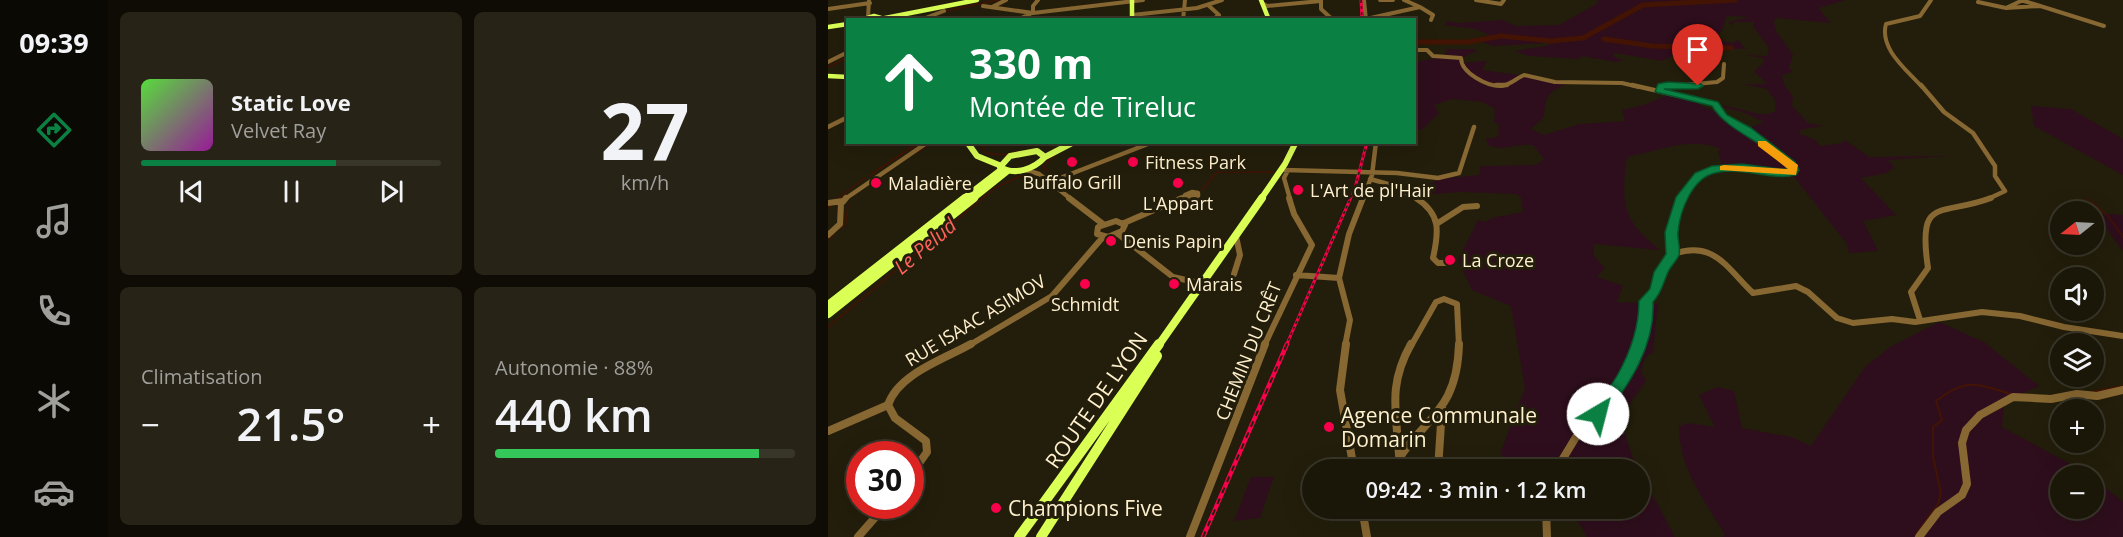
<!DOCTYPE html>
<html lang="fr">
<head>
<meta charset="utf-8">
<style>
	body { margin:0; font-family:"Open Sans",sans-serif; background:#272316; color:#f1f3f6; height:100vh; display:flex; flex-direction:column; font-size:22px; white-space:nowrap }
	* { box-sizing:border-box; margin:0 }
	p { font-size:20px; color:#9f9f9c }
	.icon { flex:none; width:33px; height:33px; fill:none; stroke:currentColor; stroke-width:2; stroke-linecap:round; stroke-linejoin:round }
	.map { position:relative; flex:1; overflow:hidden }
	.details { display:flex; flex-direction:column; gap:12px; padding:12px; background:#0e0c04; width:720px }
	.details>* { flex:none }
	.hud { position:absolute; left:18px; top:18px; width:570px; height:126px; border-radius:0px; box-shadow:0 6px 24px #0002,0 0 0 2px #383529; background:#0b8043; color:#fff; overflow:hidden }
	.needle { width:39px; rotate:252deg }
	.controls { position:absolute; left:1222px; top:201px; display:grid; gap:12px }
	.controls a { display:grid; place-items:center; width:54px; height:54px; border-radius:50%; background:#1a1608; box-shadow:0 6px 24px #0002,0 0 0 2px #383529; font-size:30px }
	.speed { position:absolute; left:18px; top:441px; display:flex; gap:12px; font-size:30px; font-weight:700; text-align:center }
	.speed>* { display:grid; place-content:center; width:78px; height:78px; border-radius:50%; background:#1a1608; box-shadow:0 6px 24px #0002,0 0 0 2px #383529; line-height:1 }
	.speed .limit { border:9px solid #d22; background:#fff; color:#111 }
	.pin { position:absolute; display:grid; place-items:center; width:51px; height:51px; color:#fff; margin:-62px -26px; border-radius:50% 50% 50% 0; rotate:-45deg; box-shadow:0 0 6px #0007 }
	.pin .icon { rotate:45deg }
	.me { position:absolute; width:66px; margin:-33px; rotate:37deg; stroke-linejoin:round; filter:drop-shadow(0 0 4px #0008) }
	.turn { display:flex; align-items:center; gap:21px; height:126px; padding:0 24px; font-size:27px }
	.turn .icon { width:78px; height:78px; stroke-width:2.5 }
	.turn b { display:block; font-size:42px; line-height:51px }
	.big { font-size:45px; font-weight:600; line-height:1.1 }
	.details .widget { flex:1; display:flex; flex-direction:column; justify-content:center; gap:9px; min-width:0; padding:0 21px; border-radius:9px; background:#272316 }
	.details .dial { align-items:center; gap:0 }
	.dial b { font-size:78px; line-height:1 }
	.song { display:flex; align-items:center; gap:18px }
	.cover { width:72px; height:72px; border-radius:9px; background:linear-gradient(135deg,hsl(110 70% 55%),hsl(300 70% 35%)) }
	.played { height:6px; border-radius:3px; background:linear-gradient(90deg,#0b8043 65%,#383529 65%) }
	.keys { display:flex; justify-content:space-around; direction:ltr }
	.heat { display:flex; justify-content:space-between; align-items:center; font-size:33px; direction:ltr }
	.charge { height:9px; border-radius:4px; background:linear-gradient(90deg,#34c759 88%,#383529 0) }
	.details .tiles { flex:1; display:grid; gap:12px; grid-template-columns:repeat(2,1fr) }
	.trip { position:absolute; left:474px; top:459px; width:348px; height:60px; border-radius:30px; background:#1a1608; box-shadow:0 6px 24px #0002,0 0 0 2px #383529; font-weight:600; line-height:60px; text-align:center }
	main { display:flex; flex:1; min-height:0 }
	.dock { display:flex; flex-direction:column; width:108px; justify-content:space-around; align-items:center; background:#0a0903; color:#9f9f9c }
	.dock .icon { width:42px; height:42px }
	.dock .current { color:#0b8043 }
	.dock b { font-size:27px; color:#f1f3f6 }
	.map>svg:first-child { display:block }
	.green { fill:#2e0e1c }
	.lines { fill:none; stroke-linecap:round; stroke-linejoin:round }
	.stream-far1 { stroke:#431304; stroke-width:1.5 }
	.stream { stroke:#431304; stroke-width:2 }
	.river { stroke:#431304; stroke-width:5 }
	.minor-far3 { stroke:#876732; stroke-width:4 }
	.minor-far2 { stroke:#876732; stroke-width:4.5 }
	.minor-far1 { stroke:#876732; stroke-width:6 }
	.minor { stroke:#876732; stroke-width:8 }
	.major-far3 { stroke:#daff55; stroke-width:4.5 }
	.major-far2 { stroke:#daff55; stroke-width:6 }
	.major-far1 { stroke:#daff55; stroke-width:8 }
	.major { stroke:#daff55; stroke-width:10 }
	.rail-far1-casing { stroke:#f9004d; stroke-width:3 }
	.rail-casing { stroke:#f9004d; stroke-width:4.5 }
	.rail-far1 { stroke:#231e0b; stroke-width:1.5; stroke-dasharray:3; stroke-linecap:butt }
	.rail { stroke:#231e0b; stroke-width:2; stroke-dasharray:6; stroke-linecap:butt }
	.route { fill:#0b8043; stroke:#07532c; stroke-width:1.5 }
	.slow { fill:#f59e0b }
	.poi-dot { fill:#f9004d; stroke:#231e0b; stroke-width:2 }
	.labels { text-anchor:middle; dominant-baseline:central; stroke-width:6; stroke-linejoin:round; paint-order:stroke }
	.poi-label { font-size:18px; fill:#fff0ce; stroke:#231e0b; text-anchor:start }
	.street-label { font-size:18px; fill:#fff0ce; stroke:#231e0b }
	.water-label { font-size:20px; font-style:italic; fill:#ff645c; stroke:#231e0b }
	.near-street-label { font-size:21px; fill:#fff0ce; stroke:#231e0b }
	.near-poi-label { font-size:21px; fill:#fff0ce; stroke:#231e0b; text-anchor:start }
</style>
</head>
<body>
<main>
<nav class="dock">
<b>09:39</b>
<svg class="icon current" aria-label="directions" viewBox="0 0 24 24"><path d="M12 3l9 9-9 9-9-9zM9 14v-3h6M13 9l2 2-2 2"/></svg>
<svg class="icon" aria-label="music" viewBox="0 0 24 24"><path d="M9 18V5l10-2v13"/><circle cx="6" cy="18" r="3"/><circle cx="16" cy="16" r="3"/></svg>
<svg class="icon" aria-label="phone" viewBox="0 0 24 24"><path d="M5 4h4l2 5-3 2q2 4 5 5l2-3 5 2v4C11 20 4 13 5 4z"/></svg>
<svg class="icon" aria-label="climate" viewBox="0 0 24 24"><path d="M12 3v18M4 7l16 10M4 17L20 7"/></svg>
<svg class="icon" aria-label="car" viewBox="0 0 24 24"><path d="M5 17H2v-5l4-1 3-4h7l3 4 3 1v5h-3M9 17h6M6 11h13"/><circle cx="7" cy="17" r="2"/><circle cx="17" cy="17" r="2"/></svg>
</nav>
<section class="details">
<div class="tiles">
<div class="widget">
<div class="song"><i class="cover"></i><div><b>Static Love</b><p>Velvet Ray</p></div></div>
<div class="played"></div>
<div class="keys"><svg class="icon" aria-label="previous" viewBox="0 0 24 24"><path d="M18 5L8 12l10 7zM5 5v14"/></svg><svg class="icon" aria-label="pause" viewBox="0 0 24 24"><path d="M8 5v14M16 5v14"/></svg><svg class="icon" aria-label="next" viewBox="0 0 24 24"><path d="M6 5l10 7-10 7zM19 5v14"/></svg></div>
</div>
<div class="widget dial"><b>27</b><p>km/h</p></div>
<div class="widget"><p>Climatisation</p>
<div class="heat"><a>−</a><b class="big">21.5°</b><a>+</a></div>
</div>
<div class="widget"><p>Autonomie · 88%</p><b class="big">440 km</b><div class="charge"></div></div>
</div>
</section>
<div class="map">
<svg width="1295" height="537" viewBox="0 0 1295 537">
	<rect width="100%" height="100%" fill="#231e0b"/>
	<!-- green -->
	<path class="green" d="M769 0H1018L991 8 1002 23 948 18 946 21 948 31 965 55 961 68 965 72 954 75 956 84 965 96 964 106 980 123 995 126 972 130V134L987 140 992 146 1014 143 1017 140 1041 157 1121 156 1060 160 1066 167 1059 173 1033 178 1068 215 1035 221 1050 251 1021 253 1019 244 967 178 961 175 891 167 893 163 890 151 894 149C861 136 835 150 802 156L798 161C794 207 794 219 832 250L766 244V256L777 268 769 277 795 286 789 302 830 304 825 352 817 358 813 371 818 381 792 417 804 456 847 537H759L751 523 734 509 812 508V470L689 469 672 454 697 388 683 306 644 290 630 260 650 220 657 222 664 218 695 212 693 198 688 194 634 192 590 195 571 188 605 183 610 179 651 175 653 166 708 165 716 159 705 145C688 143 677 152 660 145L658 139 670 137 671 124 666 122 667 109 655 102 624 99 606 105 611 113 594 130 587 129V110L589 107 587 93H590L587 88V62L615 57 620 49H648V51L632 59V63L659 61 654 70 741 82C720 94 718 92 716 117L703 129 716 135 752 124 797 121 794 110 816 105 840 95 873 101 871 105 923 127 936 122 915 112 885 105C905 103 930 121 947 111V100L939 89 915 84H939L926 71 936 63 935 58 916 55 939 56 941 48 925 26 926 22H905L906 26 900 22 922 17 899 16 894 31 883 39 905 43 910 40 918 49 873 48 851 52 835 61 787 53 785 56 795 60 788 62 754 56 751 59 701 56 687 51 722 45 720 43 665 46 651 41 619 43 620 41H634L662 35 647 29 617 25 620 21 630 23 675 20 688 26 731 25 770 3Z
		M1203 106 1243 109 1295 139V175L1206 126Z
		M1267 213 1295 215V251Z
		M1111 322 1156 342 1211 386 1176 402 1174 427 1263 475 1233 476V508H1266V478L1295 502V537H894L897 535C876 499 851 469 851 426L860 423 887 427 871 395 889 387 906 391 914 428 963 437 983 446 1037 367 1062 347Z
		M423 477H446L432 518 406 521Z"/>
	<g class="lines">
		<!-- stream-far1 -->
		<path class="stream-far1" d="M118 11 170 0
			M0 67 20 57
			M149 142 159 153 177 155 190 151
			M218 142 225 147
			M90 152 105 142
			M42 175 92 142
			M226 177 215 167 228 154
			M374 190 389 172H445
			M1259 198 1280 216 1295 237
			M9 199 37 178
			M0 208 3 206
			M13 229 18 222 20 204
			M0 239 6 235
			M0 327 167 188 199 173"/>
		<!-- stream -->
		<path class="stream" d="M1264 392 1295 386
			M1089 533 1110 504 1113 493 1105 457V427L1114 420 1108 401C1139 377 1148 384 1183 394"/>
		<!-- river -->
		<path class="river" d="M776 39 824 46 903 48
			M586 42H640L673 36 723 41 755 38 815 5 907 0"/>
		<!-- minor-far3 -->
		<path class="minor-far3" d="M493 0V9L505 20
			M536 0 538 20
			M552 0H565
			M648 0 673 4 676 0
			M1193 0 1276 26
			M1195 0 1178 8 1212 6
			M1150 2 1178 8
			M434 3 439 6 493 1
			M380 5 391 15 384 20
			M155 6 205 13 315 0
			M164 7 178 0
			M592 7 605 15 603 20
			M0 9 42 3
			M205 13V6L210 0
			M304 15 369 8 394 0
			M40 17 41 1
			M538 19 592 7 576 0
			M92 20 116 11
			M189 20 202 14
			M338 20 355 18
			M355 20 357 0
			M586 50H599L605 56 633 58C633 73 660 87 674 86 682 85 689 78 696 75L727 82 794 83 811 87
			M0 62 20 52
			M834 87 889 82 895 78 896 64
			M1094 87C1079 70 1051 49 1058 24L1092 16 1103 0"/>
		<!-- minor-far2 -->
		<path class="minor-far2" d="M668 85H679
			M804 85 887 104 898 119 919 130 966 167 965 173 961 174C921 172 877 152 854 199
			M863 85H871
			M1093 85 1116 112 1145 133 1167 166V176L1177 191 1160 199
			M831 90 835 85
			M0 127 20 117
			M198 170 211 174 243 199
			M456 170 569 173 610 178 631 173 646 127
			M459 172 456 178 462 199
			M542 179 560 184 590 199
			M222 182 325 142
			M364 192 370 193V196L357 198V195Z
			M17 199 100 142
			M351 199 356 197
			M535 199 544 175 548 142"/>
		<!-- minor-far1 -->
		<path class="minor-far1" d="M241 198 275 224
			M357 198H359
			M588 198C613 214 611 231 605 258L610 263H621
			M0 203 15 201
			M288 221 297 225 294 231 280 237 269 234 270 227Z
			M296 223 354 198
			M610 223 635 207 649 206
			M290 234 345 277 375 284
			M0 235 12 224 13 204 18 198
			M845 254 847 219 855 198
			M406 274 412 255 408 236
			M468 275 511 278
			M1092 320 1083 292 1100 268C1089 195 1112 217 1163 198
			M140 346 224 296 275 237
			M436 346 484 245 466 214 461 198
			M517 346 522 320 511 278 521 234 535 198
			M583 346 608 302 616 299 629 304 631 346
			M810 346 817 328 818 301C831 287 834 269 845 254 886 240 898 267 925 293L968 286 980 292 1009 318 1025 323 1064 319 1087 322 1154 312 1192 316 1236 327 1295 336"/>
		<!-- minor -->
		<path class="minor" d="M518 344 512 390 526 470
			M0 431 60 405
			M571 455C568 410 560 385 583 344
			M564 470C593 417 629 416 631 344
			M610 470 614 408
			M728 470 748 437 761 426 796 380 810 344
			M82 476 99 452 98 441 67 418 60 405C70 374 116 359 143 344
			M534 508 539 537
			M718 508 719 537
			M30 537 57 506
			M362 537 437 344
			M1091 537 1110 512 1134 495 1139 484 1134 443 1138 430 1152 415 1185 397 1223 399 1249 394 1269 396 1295 390"/>
		<!-- major-far3 -->
		<path class="major-far3" d="M304 0V20
			M433 0 441 20
			M52 19 149 0
			M33 20 46 16 53 18
			M0 27 20 24
			M0 76 20 77"/>
		<!-- major-far2 -->
		<path class="major-far2" d="M139 142 149 156 171 165
			M209 151 217 157C206 169 187 176 172 167L182 156Z
			M217 157 246 142
			M135 199 174 169
			M145 199 180 171
			M433 199 457 164 468 142"/>
		<!-- major-far1 -->
		<path class="major-far1" d="M0 305 137 198
			M0 314 146 198
			M330 346 434 198"/>
		<!-- major -->
		<path class="major" d="M191 537 331 344
			M213 537 329 356"/>
		<defs>
			<path id="rail-far1" d="M533 0 534 20
				M458 346 527 188 539 142"/>
			<path id="rail" d="M375 537 459 344"/>
		</defs>
		<!-- rail-far1 casing -->
		<use href="#rail-far1" class="rail-far1-casing"/>
		<!-- rail casing -->
		<use href="#rail" class="rail-casing"/>
		<!-- rail-far1 -->
		<use href="#rail-far1" class="rail-far1"/>
		<!-- rail -->
		<use href="#rail" class="rail"/>
	</g>
	<!-- route -->
	<path class="route" d="M840 82 873 84 875 86 870 89H836L890 102 899 115 923 128 967 162 971 170 968 175C942 181 914 166 887 173 864 178 852 211 850 232 849 239 853 248 851 255 849 260 844 265 841 270 835 282 835 291 825 302 827 347 801 384 776 418H764L761 414C769 400 781 390 789 376 802 353 811 327 811 301L822 289 826 272 838 254 837 232 848 197 867 173 884 166 914 164 960 170C942 142 901 134 884 106L827 92 830 84Z"/>
	<!-- slow -->
	<path class="slow" d="M930 141H938L970 165 968 175 892 170V166L896 165 960 169 930 146Z"/>
	<!-- markers -->
	<g class="poi-dot">
		<circle cx="244" cy="162" r="6"/>
		<circle cx="305" cy="162" r="6"/>
		<circle cx="48" cy="183" r="6"/>
		<circle cx="350" cy="183" r="6"/>
		<circle cx="470" cy="190" r="6"/>
		<circle cx="283" cy="241" r="6"/>
		<circle cx="622" cy="260" r="6"/>
		<circle cx="257" cy="284" r="6"/>
		<circle cx="346" cy="284" r="6"/>
		<circle cx="501" cy="427" r="6"/>
		<circle cx="168" cy="508" r="6"/>
	</g>
	<g class="labels">
		<!-- poi labels -->
		<g class="poi-label">
			<text x="317" y="162">Fitness Park</text>
			<text x="244" y="182" text-anchor="middle">Buffalo Grill</text>
			<text x="60" y="183">Maladière</text>
			<text x="482" y="190">L'Art de pl'Hair</text>
			<text x="350" y="203" text-anchor="middle">L'Appart</text>
			<text x="295" y="241">Denis Papin</text>
			<text x="634" y="260">La Croze</text>
			<text x="358" y="284">Marais</text>
			<text x="257" y="304" text-anchor="middle">Schmidt</text>
		</g>
		<!-- street labels -->
		<g class="street-label">
			<text transform="translate(147 320) rotate(-31)">RUE ISAAC ASIMOV</text>
			<text transform="translate(420 351) rotate(-68)">CHEMIN DU CRÊT</text>
		</g>
		<!-- water labels -->
		<g class="water-label">
			<text transform="translate(97 246) rotate(-40)">Le Pelud</text>
		</g>
		<!-- near-street labels -->
		<g class="near-street-label">
			<text transform="translate(268 400) rotate(-55)">ROUTE DE LYON</text>
		</g>
		<!-- near-poi labels -->
		<g class="near-poi-label">
			<text x="513" y="415">Agence Communale<tspan x="513" dy="24">Domarin</tspan></text>
			<text x="180" y="508">Champions Five</text>
		</g>
	</g>
</svg>
<div class="controls">
<a><svg class="needle" viewBox="-14 -14 28 28"><path d="M0-13l5 13h-10z" fill="#e53935"/><path d="M0 13l5-13h-10z" fill="#9f9f9c"/></svg></a>
<a><svg class="icon" aria-label="sound" viewBox="0 0 24 24"><path d="M4 9h4l5-4v14l-5-4H4zM17 9q2 3 0 6"/></svg></a>
<a><svg class="icon" aria-label="layers" viewBox="0 0 24 24"><path d="M12 4l9 5-9 5-9-5zM3 14l9 5 9-5"/></svg></a>
<a>+</a>
<a>−</a>
</div>
<div class="speed"><div class="limit">30</div></div>
<div class="pin" style="left:870px;top:86px;background:#d93025"><svg class="icon" aria-label="arrive" viewBox="0 0 24 24"><path d="M6 21V4h12l-3 4 3 4H6"/></svg></div>
<svg class="me" style="left:770px;top:414px" viewBox="-20 -20 40 40"><circle r="19" fill="#fff"/><path d="M0-13L10 11 0 6-10 11z" fill="#0b8043"/></svg>
<div class="trip">09:42 · 3 min · 1.2 km</div>
<div class="hud">
<div class="turn"><svg class="icon" aria-label="ahead" viewBox="0 0 24 24"><path d="M12 20V5M6 11l6-6 6 6"/></svg><div><b>330 m</b>Montée de Tireluc</div></div>
</div>
</div>
</main>
</body>
</html>
